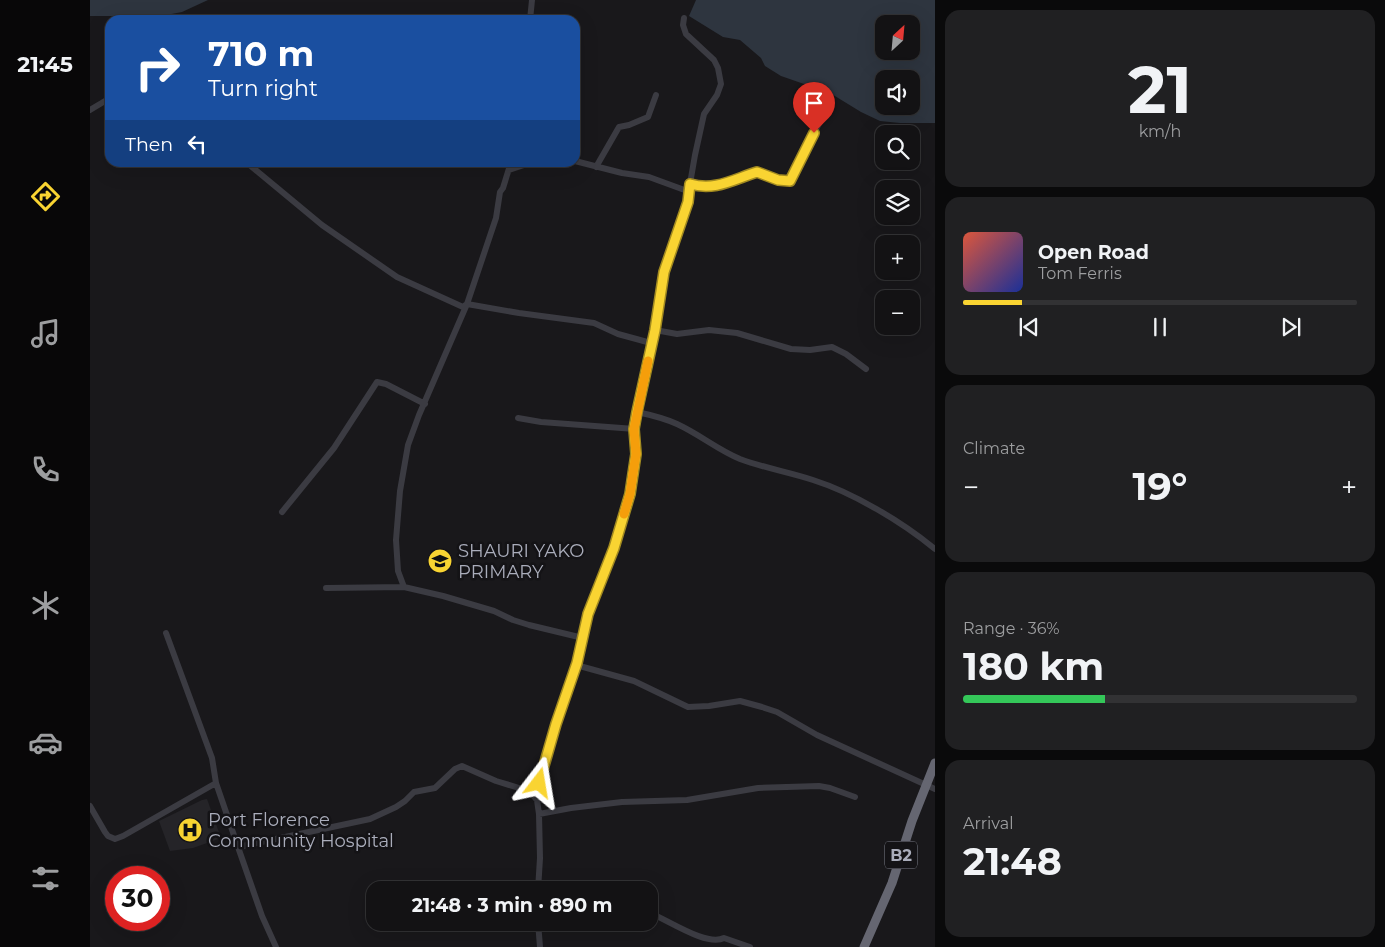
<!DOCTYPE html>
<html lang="en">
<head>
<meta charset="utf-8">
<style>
	body { margin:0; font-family:Montserrat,sans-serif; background:#202022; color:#f1f3f6; height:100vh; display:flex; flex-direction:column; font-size:19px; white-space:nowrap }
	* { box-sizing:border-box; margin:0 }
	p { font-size:16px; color:#9d9ea0 }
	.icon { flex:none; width:28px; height:28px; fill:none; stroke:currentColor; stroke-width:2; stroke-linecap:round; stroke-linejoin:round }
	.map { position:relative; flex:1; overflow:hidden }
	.drawer { display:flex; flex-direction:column; gap:10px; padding:10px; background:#0a0a0b; width:450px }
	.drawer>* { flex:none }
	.guide { position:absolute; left:15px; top:15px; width:475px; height:152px; border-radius:15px; box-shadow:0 5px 20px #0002,0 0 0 1px #323234; background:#1a4fa0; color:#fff; overflow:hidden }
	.needle { width:32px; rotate:26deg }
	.tools { position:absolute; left:785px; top:15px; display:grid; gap:10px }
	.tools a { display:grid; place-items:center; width:45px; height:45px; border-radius:10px; background:#131214; box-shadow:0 5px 20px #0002,0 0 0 1px #323234; font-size:25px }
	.speed { position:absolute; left:15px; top:866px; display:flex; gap:10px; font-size:25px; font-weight:700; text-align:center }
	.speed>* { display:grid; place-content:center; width:65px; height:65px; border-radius:50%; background:#131214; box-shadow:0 5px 20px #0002,0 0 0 1px #323234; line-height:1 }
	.speed .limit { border:8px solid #d22; background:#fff; color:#111 }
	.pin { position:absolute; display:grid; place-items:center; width:42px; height:42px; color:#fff; margin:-51px -21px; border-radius:50% 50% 50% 0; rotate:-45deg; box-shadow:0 0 5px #0007 }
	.pin .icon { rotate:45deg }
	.me { position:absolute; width:55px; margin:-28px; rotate:14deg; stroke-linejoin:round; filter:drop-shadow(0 0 4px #0008) }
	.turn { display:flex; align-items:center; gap:18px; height:105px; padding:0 20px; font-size:22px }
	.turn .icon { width:65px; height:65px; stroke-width:2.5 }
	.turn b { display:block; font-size:35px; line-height:42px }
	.then { display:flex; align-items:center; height:48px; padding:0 20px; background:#0003; gap:10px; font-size:19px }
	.big { font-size:38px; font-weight:700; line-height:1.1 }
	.drawer .card { flex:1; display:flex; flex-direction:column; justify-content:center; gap:8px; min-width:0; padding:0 18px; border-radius:15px; background:#202022 }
	.drawer .dial { align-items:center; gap:0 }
	.dial b { font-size:65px; line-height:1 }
	.song { display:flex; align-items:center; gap:15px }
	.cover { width:60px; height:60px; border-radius:8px; background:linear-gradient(135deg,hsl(10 70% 55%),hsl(230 70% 35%)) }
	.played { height:5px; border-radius:2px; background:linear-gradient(90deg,#f9d432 15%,#323234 15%) }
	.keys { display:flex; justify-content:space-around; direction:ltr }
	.heat { display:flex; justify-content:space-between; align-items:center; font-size:28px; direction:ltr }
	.charge { height:8px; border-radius:4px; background:linear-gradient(90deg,#34c759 36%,#323234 0) }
	.trip { position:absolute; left:276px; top:881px; width:292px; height:50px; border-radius:15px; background:#131214; box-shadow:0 5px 20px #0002,0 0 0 1px #323234; font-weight:700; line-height:50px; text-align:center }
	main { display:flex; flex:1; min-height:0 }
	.dock { display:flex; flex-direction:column; width:90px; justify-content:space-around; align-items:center; background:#080708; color:#9d9ea0 }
	.dock .icon { width:35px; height:35px }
	.dock .current { color:#f9d432 }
	.dock b { font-size:22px; color:#f1f3f6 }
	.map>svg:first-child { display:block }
	.built { fill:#252428 }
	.water { fill:#2e353f; fill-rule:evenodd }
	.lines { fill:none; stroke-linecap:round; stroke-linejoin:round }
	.minor { stroke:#3b3b42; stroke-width:6 }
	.highway { stroke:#656671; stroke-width:9 }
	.route-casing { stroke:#a28a20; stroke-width:12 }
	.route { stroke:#f9d432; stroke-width:9 }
	.slow { stroke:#f59e0b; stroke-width:9 }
	.labels { text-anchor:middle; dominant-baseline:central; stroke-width:5; stroke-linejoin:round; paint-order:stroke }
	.shield { fill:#141316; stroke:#7d7f8a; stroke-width:1 }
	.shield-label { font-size:16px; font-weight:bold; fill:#aaadbb }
	.poi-label { font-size:18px; fill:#aaadbb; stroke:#141316; text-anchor:start }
</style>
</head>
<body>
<main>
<nav class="dock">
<b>21:45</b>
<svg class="icon current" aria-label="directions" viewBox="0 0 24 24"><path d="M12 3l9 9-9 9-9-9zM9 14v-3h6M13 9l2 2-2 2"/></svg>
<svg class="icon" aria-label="music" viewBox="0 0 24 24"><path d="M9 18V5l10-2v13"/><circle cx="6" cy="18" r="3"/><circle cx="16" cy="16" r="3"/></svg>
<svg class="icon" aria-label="phone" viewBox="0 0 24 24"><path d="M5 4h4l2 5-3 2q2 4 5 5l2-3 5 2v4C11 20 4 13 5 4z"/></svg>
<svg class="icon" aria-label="climate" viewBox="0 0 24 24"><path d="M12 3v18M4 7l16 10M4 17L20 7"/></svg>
<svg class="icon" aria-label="car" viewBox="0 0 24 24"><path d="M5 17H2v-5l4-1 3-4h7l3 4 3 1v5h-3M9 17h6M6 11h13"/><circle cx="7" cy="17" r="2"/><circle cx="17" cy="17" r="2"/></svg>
<svg class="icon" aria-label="filters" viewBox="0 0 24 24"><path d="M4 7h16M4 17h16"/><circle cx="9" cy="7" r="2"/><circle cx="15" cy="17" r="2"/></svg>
</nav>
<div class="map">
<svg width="845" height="947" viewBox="0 0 845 947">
	<rect width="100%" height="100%" fill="#19181b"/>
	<!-- built -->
	<path class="built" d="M117 799 131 838 103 848 80 851 69 821 112 800Z"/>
	<!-- water -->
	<path class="water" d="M0 0H118L92 12 71 16H0Z
		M606 0H845V123H810L790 121 771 112 740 93 691 76 675 66 671 58 650 40 633 37 599 16ZM794 24H821V51H794ZM794 79H821V106H794Z"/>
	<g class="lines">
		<!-- minor -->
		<path class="minor" d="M440 20 442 0
			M0 110 20 98
			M485 161 532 173 559 177 600 192
			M156 162 232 225 307 277 373 307 377 304 429 313 504 323 528 334 561 343
			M506 167 529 127 539 125 558 117 566 95
			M419 170 443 162
			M599 184C625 191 643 180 667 172L688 179 700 181 741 100
			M565 330 587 334 619 330 647 333 701 349 720 350 742 347 756 354 776 369
			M547 412C561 415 574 418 587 424 609 434 628 450 650 459 674 468 699 472 723 480 764 493 812 522 845 549
			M428 418 451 422 545 429
			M192 512 244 448 287 382 296 384 335 404
			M314 587 308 571 306 540 310 491 318 445 329 415 377 304 406 218 410 192 413 188 421 162
			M236 588 314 587 353 596 404 611 423 620 439 625 493 638
			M76 633 122 758 126 783 148 847 172 916 186 947
			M487 663 486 665 544 681 598 707 619 706 650 701 672 707 687 712 727 735 845 789
			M0 806 15 832 18 836 25 839 33 836 126 783
			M449 814 481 808 532 802 597 800 668 788 729 786 740 788 765 797
			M148 847 280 819 306 807 315 801 324 792 345 788 365 769 372 766 406 781 439 791 447 800
			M448 890 450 858 449 814 447 800 449 783 466 724 487 663 499 614 524 548 540 494 546 454 545 429 565 330 574 272 597 201 605 155 614 114 627 95 631 84 628 68 624 60 596 34 593 25 594 18
			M560 913C578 920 617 947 634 938L660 947
			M448 922 450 947"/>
		<!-- highway -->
		<path class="highway" d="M774 947 802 883 822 821 845 763"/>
	</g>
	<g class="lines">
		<defs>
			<path id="route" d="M449 783 466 724 487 663 498 614 524 548 540 494 546 454 544 429 547 412 565 330 574 272 598 202 600 184C625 191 642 180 667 172L688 180 700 181 724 133"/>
		</defs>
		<!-- route casing -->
		<use href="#route" class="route-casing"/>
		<!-- route -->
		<use href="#route" class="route"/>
		<!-- slow -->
		<path class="slow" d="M534 514 540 494 546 454 544 429 558 361"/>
	</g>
	<!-- icons -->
	<defs>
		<symbol id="school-disc" viewBox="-11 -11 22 22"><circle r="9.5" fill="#f9d432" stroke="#141316"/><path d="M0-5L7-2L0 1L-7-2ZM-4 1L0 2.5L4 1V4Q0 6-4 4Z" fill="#111"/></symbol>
		<symbol id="hospital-disc" viewBox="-11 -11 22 22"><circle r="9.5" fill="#f9d432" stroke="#141316"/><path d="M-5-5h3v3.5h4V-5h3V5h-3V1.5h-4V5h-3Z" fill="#111"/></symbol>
	</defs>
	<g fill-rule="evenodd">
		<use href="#school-disc" x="336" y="547" width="28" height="28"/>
		<use href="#hospital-disc" x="86" y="816" width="28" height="28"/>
	</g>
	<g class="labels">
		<!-- shield labels -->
		<rect class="shield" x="795" y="841.5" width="32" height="27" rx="4"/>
		<g class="shield-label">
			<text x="811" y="855">B2</text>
		</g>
		<!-- poi labels -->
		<g class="poi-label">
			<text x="368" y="551">SHAURI YAKO<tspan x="368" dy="21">PRIMARY</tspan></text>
			<text x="118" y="820">Port Florence<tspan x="118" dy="21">Community Hospital</tspan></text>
		</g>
	</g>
</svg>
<div class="tools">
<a><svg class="needle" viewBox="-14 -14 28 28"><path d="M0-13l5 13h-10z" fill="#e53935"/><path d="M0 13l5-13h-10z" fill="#9d9ea0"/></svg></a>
<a><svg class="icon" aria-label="sound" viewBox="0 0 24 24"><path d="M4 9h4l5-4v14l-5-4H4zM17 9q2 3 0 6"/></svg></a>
<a><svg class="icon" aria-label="search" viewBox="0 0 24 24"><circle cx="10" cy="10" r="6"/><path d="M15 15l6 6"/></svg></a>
<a><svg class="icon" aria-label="layers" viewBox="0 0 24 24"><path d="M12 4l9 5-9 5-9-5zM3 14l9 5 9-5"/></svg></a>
<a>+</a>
<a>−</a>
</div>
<div class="speed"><div class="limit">30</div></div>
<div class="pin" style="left:724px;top:133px;background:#d93025"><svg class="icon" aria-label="arrive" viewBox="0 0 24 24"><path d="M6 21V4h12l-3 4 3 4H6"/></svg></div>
<svg class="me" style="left:449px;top:783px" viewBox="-20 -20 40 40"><path d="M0-17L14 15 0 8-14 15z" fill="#f9d432" stroke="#fff" stroke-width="4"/></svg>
<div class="trip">21:48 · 3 min · 890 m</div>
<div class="guide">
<div class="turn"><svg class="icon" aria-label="right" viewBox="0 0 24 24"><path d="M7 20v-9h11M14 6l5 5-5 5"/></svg><div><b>710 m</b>Turn right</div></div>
<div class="then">Then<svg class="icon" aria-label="left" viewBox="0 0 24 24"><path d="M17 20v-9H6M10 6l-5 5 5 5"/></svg></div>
</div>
</div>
<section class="drawer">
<div class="card dial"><b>21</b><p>km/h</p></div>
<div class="card">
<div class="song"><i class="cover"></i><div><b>Open Road</b><p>Tom Ferris</p></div></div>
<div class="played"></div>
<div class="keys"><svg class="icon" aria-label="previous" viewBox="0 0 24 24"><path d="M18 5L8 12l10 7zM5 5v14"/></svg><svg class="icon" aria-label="pause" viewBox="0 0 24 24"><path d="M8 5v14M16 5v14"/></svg><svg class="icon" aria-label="next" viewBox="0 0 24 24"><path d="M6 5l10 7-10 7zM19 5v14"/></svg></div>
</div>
<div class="card"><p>Climate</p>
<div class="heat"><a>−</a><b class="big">19°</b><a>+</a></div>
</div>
<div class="card"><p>Range · 36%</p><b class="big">180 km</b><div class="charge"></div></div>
<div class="card"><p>Arrival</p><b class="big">21:48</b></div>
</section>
</main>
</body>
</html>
